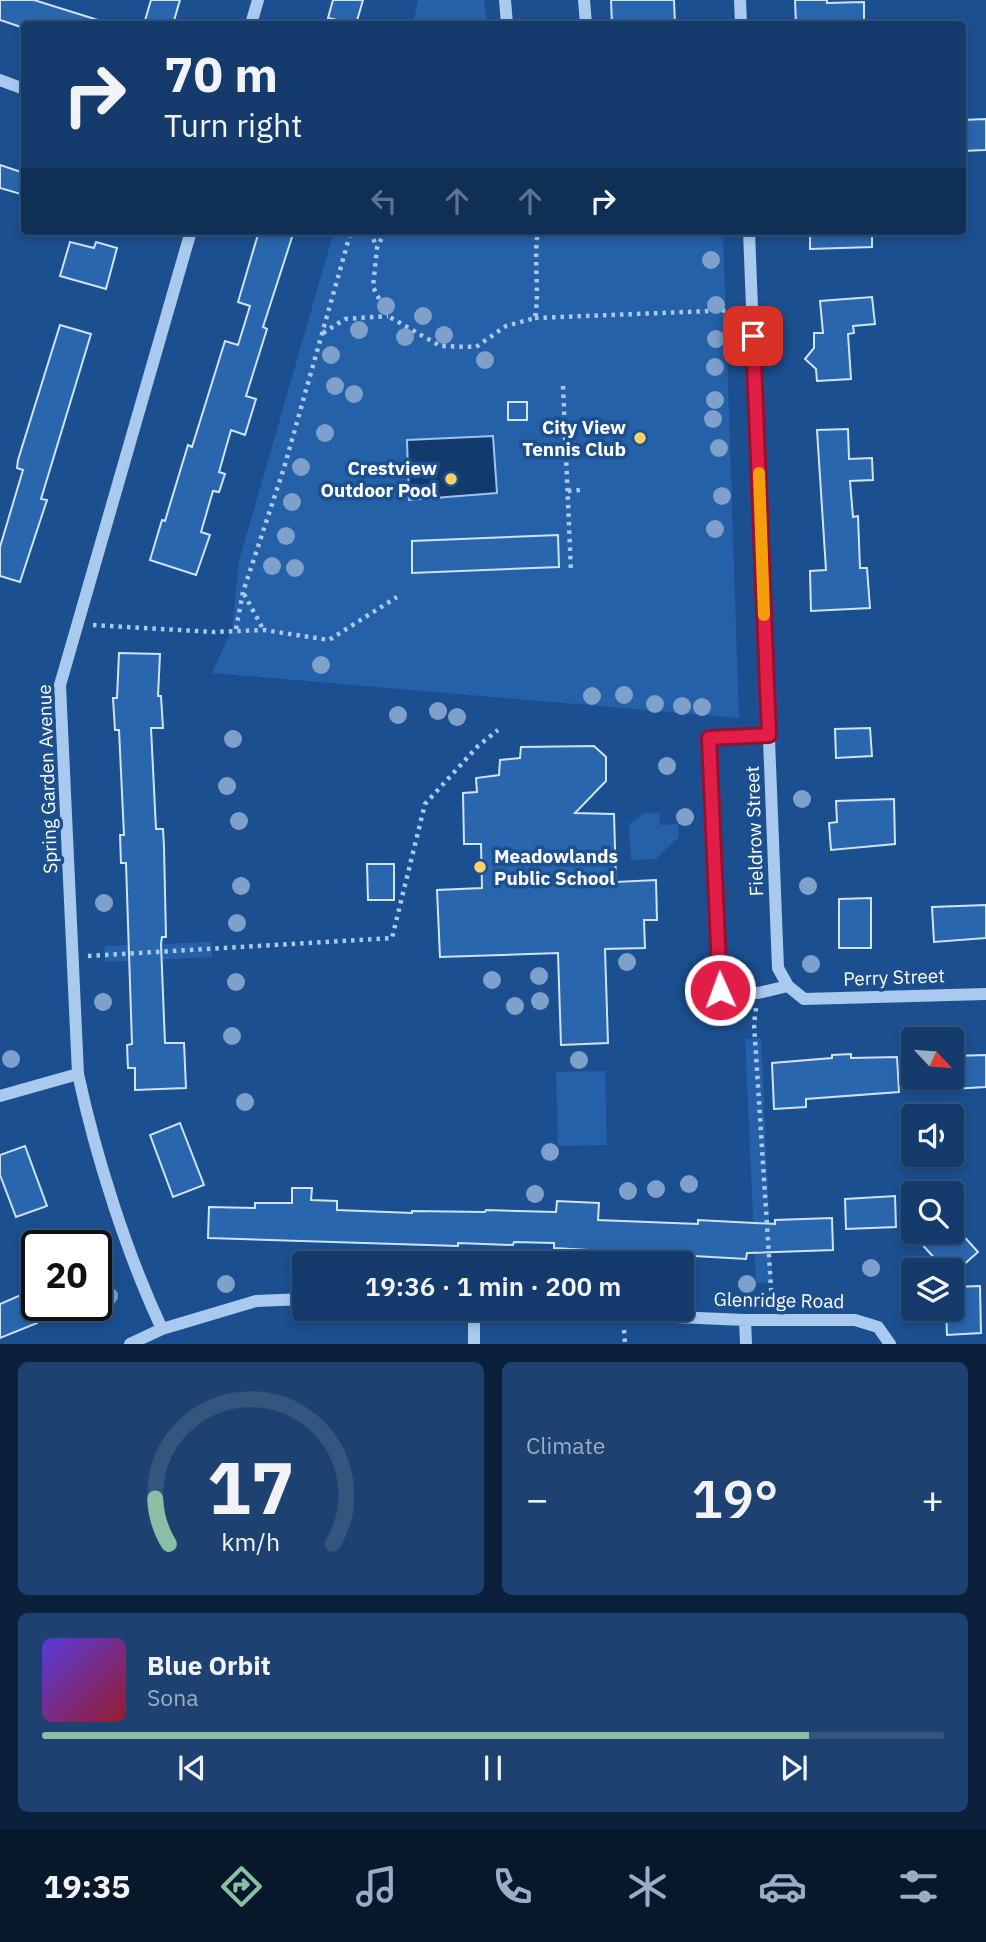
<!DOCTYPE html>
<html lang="en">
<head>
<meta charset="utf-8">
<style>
	body { margin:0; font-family:"IBM Plex Sans",sans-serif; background:#1d4271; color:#f1f3f6; height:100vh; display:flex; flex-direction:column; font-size:26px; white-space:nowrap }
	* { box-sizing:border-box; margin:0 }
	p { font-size:23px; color:#9dadc1 }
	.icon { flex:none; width:38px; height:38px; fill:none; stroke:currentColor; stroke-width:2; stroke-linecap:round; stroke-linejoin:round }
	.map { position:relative; height:1344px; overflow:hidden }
	.panel { display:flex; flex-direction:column; gap:18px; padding:18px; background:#0b203b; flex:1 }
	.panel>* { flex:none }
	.top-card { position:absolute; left:21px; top:21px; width:945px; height:214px; border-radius:7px; box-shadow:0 4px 10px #0003,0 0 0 2px #33557e; background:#143b6b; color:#f1f3f6; overflow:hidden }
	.needle { width:46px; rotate:116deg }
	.fabs { position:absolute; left:901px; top:1027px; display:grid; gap:14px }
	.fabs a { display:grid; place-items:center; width:63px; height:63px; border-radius:7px; background:#143b6b; box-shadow:0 4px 10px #0003,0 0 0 2px #33557e; font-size:35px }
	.speed { position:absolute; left:21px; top:1230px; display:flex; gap:14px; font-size:35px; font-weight:700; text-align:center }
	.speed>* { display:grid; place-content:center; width:91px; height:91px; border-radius:50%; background:#143b6b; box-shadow:0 4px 10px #0003,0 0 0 2px #33557e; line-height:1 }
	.speed .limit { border:4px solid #111; border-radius:10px; background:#fff; color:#111 }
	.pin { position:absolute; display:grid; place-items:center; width:60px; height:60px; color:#fff; margin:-30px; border-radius:14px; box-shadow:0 4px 10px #0006 }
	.me { position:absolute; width:77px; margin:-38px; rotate:358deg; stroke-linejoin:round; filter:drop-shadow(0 0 5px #0008) }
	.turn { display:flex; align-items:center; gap:24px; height:147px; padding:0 28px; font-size:32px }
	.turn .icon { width:91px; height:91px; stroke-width:2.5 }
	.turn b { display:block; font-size:49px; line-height:60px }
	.lanes { display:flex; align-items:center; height:66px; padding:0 28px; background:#0003; justify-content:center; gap:35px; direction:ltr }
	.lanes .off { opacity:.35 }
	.big { font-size:52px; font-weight:600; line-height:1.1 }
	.panel .card { flex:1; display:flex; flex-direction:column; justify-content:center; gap:10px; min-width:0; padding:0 24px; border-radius:10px; background:#1d4271 }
	.panel .dial { align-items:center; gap:0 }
	.dial svg { height:182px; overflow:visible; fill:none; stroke:#33557e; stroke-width:7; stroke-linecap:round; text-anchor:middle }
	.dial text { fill:#f1f3f6; stroke:none }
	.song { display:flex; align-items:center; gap:21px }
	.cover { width:84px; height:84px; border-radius:10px; background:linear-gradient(135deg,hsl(250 70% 55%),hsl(350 70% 35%)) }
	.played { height:7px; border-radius:4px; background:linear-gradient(90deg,#8abfa5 85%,#33557e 85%) }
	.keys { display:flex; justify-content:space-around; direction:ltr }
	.heat { display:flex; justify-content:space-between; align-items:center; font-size:38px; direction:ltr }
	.panel .tiles { flex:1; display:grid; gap:18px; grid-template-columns:1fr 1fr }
	.card:last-child { grid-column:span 2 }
	.trip { position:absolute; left:292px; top:1251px; width:402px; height:70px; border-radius:7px; background:#143b6b; box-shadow:0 4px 10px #0003,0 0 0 2px #33557e; font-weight:600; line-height:70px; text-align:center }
	.menu { display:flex; height:112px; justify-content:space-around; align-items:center; background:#08182b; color:#9dadc1 }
	.menu .icon { width:49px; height:49px }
	.menu .active { color:#8abfa5 }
	.menu b { font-size:32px; color:#f1f3f6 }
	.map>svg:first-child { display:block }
	.green { fill:#2461a8 }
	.water { fill:#123a6d; stroke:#9cc4f0; stroke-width:2 }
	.building { fill:#2a66ad; stroke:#cfe3fa; stroke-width:2 }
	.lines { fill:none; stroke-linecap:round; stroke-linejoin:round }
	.path { stroke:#a9c9ee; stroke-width:4.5; stroke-dasharray:3.5 5; stroke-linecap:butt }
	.minor { stroke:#a9c9ee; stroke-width:12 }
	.tree { fill:#7ea0ca }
	.route-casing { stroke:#92132f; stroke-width:18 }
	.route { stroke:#e11d48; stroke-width:12 }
	.slow { stroke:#f59e0b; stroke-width:12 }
	.poi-dot { fill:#ffd166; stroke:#1b4f8f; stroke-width:2.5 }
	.labels { text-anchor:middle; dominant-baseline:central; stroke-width:7; stroke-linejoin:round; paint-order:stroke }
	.poi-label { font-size:19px; font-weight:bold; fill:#fff; stroke:#1b4f8f; text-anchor:end }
	.street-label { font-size:19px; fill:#fff; stroke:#1b4f8f }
</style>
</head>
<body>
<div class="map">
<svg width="986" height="1344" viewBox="0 0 986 1344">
	<rect width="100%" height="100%" fill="#1b4f8f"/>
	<!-- green -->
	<path class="green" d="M418 0H484L487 24H413Z
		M334 231H723L739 718 212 673 232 629 239 561Z
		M645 813H659L660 825 678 824 679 837 656 859 631 860 629 824Z
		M211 942 212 957 105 962V946Z
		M761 1038 772 1283H756L745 1039Z
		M605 1071 607 1145 558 1146 556 1072Z"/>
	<!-- water -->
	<path class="water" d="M493 436 497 493 409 500 407 440Z"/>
	<!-- building -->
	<path class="building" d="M0 0H34L98 20V24H24V28L0 20Z
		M151 0H180L173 24H144Z
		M333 0H363L356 24 328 18Z
		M611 0H674L675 24H612Z
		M795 0H827V3L864 2V24H796Z
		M986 119V150L962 151V120Z
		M0 165 24 173V195L0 188Z
		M259 231H294L263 327 267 329 246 396 256 399 245 435 231 430 219 472 225 474 219 492 213 491 201 532 210 535 196 575 150 560 162 520 165 521 188 445 192 447 225 341 238 345 250 306 238 302Z
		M810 231H872V247L810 249Z
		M70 242 94 248 96 242 117 248 106 289 60 276Z
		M872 297 875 324 853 326 854 333 848 334 851 379 817 381 816 369 805 359 814 348V333H823L820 301Z
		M60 325 91 334 41 499 47 500 20 582 0 576V547L23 470 17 468 18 460Z
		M508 402H527V420H508Z
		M848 429 849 459 872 458 873 480 850 481 853 517 858 516 860 568H867L870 608 811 611 810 571 826 570 817 430Z
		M558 535 559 567 412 573V541Z
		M119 653 160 654 158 696H161L163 728H151L156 829H163L164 847 166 937H162L161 944 165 1043H184L186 1088 135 1090V1068H128L127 1045 132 1044 126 863H121L120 835H124L119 730H115L113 698H117Z
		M870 728 872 756 836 758 835 729Z
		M594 746 606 757V781L575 813 614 814 616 882 656 880 657 920H644L645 948 605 949 608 1043 561 1045 558 953 440 957 437 890 482 888 481 844H464L463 793 477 792 476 778 499 775 500 760 520 758 521 747Z
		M894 799 895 844 831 850 829 823 837 822 836 801Z
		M367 864H394V900H368Z
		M871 898V948H839V899Z
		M986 905V938L934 942 932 907Z
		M851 1054V1058L897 1057 899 1092 806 1099V1107L774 1109 772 1063 832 1058V1055Z
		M986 1055V1087L952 1089V1056Z
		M180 1123 204 1185 173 1197 150 1135Z
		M25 1146 47 1206 16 1217 0 1175V1155Z
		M292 1188H312L311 1200 337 1201V1210L412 1213V1211L485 1212 486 1210 556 1212 557 1201 599 1203 598 1220 698 1224V1220L775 1224V1220L832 1218 833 1250 747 1253 746 1259 554 1248V1243L514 1242 513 1245 458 1243V1246L208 1238 209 1207 255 1208V1203H292Z
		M895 1196 896 1227 846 1229 845 1199Z
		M911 1232H960L978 1252 952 1275V1270H945Z
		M980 1286 981 1333 947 1335 946 1310 952 1309V1287Z
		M37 1288V1323L0 1338V1304Z"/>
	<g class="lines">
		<!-- path -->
		<path class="path" d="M371 231 376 247
			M385 231 377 248 373 287 388 316 440 346 476 347 506 326 535 318C540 289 533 260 538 231
			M535 318 736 310
			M323 333 345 319 388 316
			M563 386 571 571
			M568 491 580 490
			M244 594 263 629
			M93 625 214 632 264 630 329 640 397 597
			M236 629 243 592 284 468 351 231
			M88 956 392 938 425 804 478 746 498 730
			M756 1008 754 1024 772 1303
			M624 1330 625 1344"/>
		<!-- minor -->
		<path class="minor" d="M505 0 507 24
			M584 0 586 24
			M740 0 741 24
			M251 24 258 0
			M0 80 24 89
			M749 231 778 968 788 986 804 999 986 994
			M769 735 709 738 720 990 758 993 788 986
			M0 1096 78 1074
			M474 1309V1344
			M491 1309 745 1320H855L878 1327 890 1344
			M745 1320 746 1344
			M162 1329C126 1252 96 1157 78 1074L60 685 191 231
			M130 1344 162 1329 256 1301 304 1299"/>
	</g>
	<!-- trees -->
	<g class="tree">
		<circle cx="711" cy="260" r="9"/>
		<circle cx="716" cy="305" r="9"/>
		<circle cx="386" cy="306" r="9"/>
		<circle cx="423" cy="316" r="9"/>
		<circle cx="359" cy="330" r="9"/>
		<circle cx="444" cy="335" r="9"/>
		<circle cx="405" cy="337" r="9"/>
		<circle cx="716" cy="339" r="9"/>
		<circle cx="331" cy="355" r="9"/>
		<circle cx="485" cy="360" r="9"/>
		<circle cx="715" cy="367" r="9"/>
		<circle cx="335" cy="386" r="9"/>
		<circle cx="354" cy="394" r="9"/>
		<circle cx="715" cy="400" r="9"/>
		<circle cx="713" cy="419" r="9"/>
		<circle cx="325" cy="433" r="9"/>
		<circle cx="719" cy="448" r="9"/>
		<circle cx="301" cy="467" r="9"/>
		<circle cx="722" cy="496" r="9"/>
		<circle cx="292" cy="502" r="9"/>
		<circle cx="715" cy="529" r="9"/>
		<circle cx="286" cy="536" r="9"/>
		<circle cx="272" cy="566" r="9"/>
		<circle cx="295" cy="568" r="9"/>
		<circle cx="321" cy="665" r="9"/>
		<circle cx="624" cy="695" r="9"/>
		<circle cx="592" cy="696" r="9"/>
		<circle cx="655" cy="704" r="9"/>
		<circle cx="682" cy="706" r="9"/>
		<circle cx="702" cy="707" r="9"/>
		<circle cx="438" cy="711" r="9"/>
		<circle cx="398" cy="715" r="9"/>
		<circle cx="457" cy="717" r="9"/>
		<circle cx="233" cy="739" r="9"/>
		<circle cx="667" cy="766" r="9"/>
		<circle cx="227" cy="786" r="9"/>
		<circle cx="802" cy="799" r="9"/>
		<circle cx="685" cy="817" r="9"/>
		<circle cx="239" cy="821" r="9"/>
		<circle cx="241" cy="886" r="9"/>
		<circle cx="808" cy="886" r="9"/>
		<circle cx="104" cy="903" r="9"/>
		<circle cx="237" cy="923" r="9"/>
		<circle cx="627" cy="962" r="9"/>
		<circle cx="811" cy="964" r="9"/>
		<circle cx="539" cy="976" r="9"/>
		<circle cx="492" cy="980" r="9"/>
		<circle cx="236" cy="982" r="9"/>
		<circle cx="540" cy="1001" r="9"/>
		<circle cx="103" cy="1002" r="9"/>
		<circle cx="515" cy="1006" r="9"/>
		<circle cx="232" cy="1036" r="9"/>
		<circle cx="11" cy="1059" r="9"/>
		<circle cx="579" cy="1060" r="9"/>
		<circle cx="245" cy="1102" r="9"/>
		<circle cx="550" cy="1152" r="9"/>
		<circle cx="689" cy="1184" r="9"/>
		<circle cx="656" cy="1189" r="9"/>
		<circle cx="628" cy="1191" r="9"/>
		<circle cx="535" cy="1194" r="9"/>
		<circle cx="871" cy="1268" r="9"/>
		<circle cx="226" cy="1284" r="9"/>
		<circle cx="747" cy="1284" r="9"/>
		<circle cx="109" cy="1296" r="9"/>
	</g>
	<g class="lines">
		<defs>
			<path id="route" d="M720 990 709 738 769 735 753 336"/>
		</defs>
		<!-- route casing -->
		<use href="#route" class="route-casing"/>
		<!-- route -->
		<use href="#route" class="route"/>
		<!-- slow -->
		<path class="slow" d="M759 473 764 615"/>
	</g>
	<!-- markers -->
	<g class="poi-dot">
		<circle cx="640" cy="438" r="7"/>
		<circle cx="451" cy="479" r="7"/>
		<circle cx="480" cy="867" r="7"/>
	</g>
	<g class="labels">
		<!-- poi labels -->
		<g class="poi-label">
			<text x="626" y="427">City View<tspan x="626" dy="22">Tennis Club</tspan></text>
			<text x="437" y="468">Crestview<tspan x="437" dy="22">Outdoor Pool</tspan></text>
			<text x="494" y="856" text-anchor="start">Meadowlands<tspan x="494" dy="22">Public School</tspan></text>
		</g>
		<!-- street labels -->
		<g class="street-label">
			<text transform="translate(47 779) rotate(-92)">Spring Garden Avenue</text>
			<text transform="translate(754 831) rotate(-92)">Fieldrow Street</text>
			<text transform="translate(894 977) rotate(-2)">Perry Street</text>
			<text transform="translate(779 1300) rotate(1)">Glenridge Road</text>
		</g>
	</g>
</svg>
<div class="fabs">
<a><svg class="needle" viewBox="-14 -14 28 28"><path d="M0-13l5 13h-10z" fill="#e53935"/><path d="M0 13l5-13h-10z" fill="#9dadc1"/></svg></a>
<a><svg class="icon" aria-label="sound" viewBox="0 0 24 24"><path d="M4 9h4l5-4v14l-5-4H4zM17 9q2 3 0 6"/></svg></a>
<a><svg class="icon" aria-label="search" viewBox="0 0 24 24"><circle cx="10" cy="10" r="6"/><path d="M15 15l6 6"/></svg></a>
<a><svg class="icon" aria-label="layers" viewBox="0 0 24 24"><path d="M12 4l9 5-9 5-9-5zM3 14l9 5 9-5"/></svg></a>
</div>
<div class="speed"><div class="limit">20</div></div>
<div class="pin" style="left:753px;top:336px;background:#d93025"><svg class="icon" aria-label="arrive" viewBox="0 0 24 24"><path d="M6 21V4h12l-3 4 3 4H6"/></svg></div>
<svg class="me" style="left:720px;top:990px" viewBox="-20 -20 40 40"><circle r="17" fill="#e11d48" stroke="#fff" stroke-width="3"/><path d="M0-11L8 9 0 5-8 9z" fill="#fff"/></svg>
<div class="trip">19:36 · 1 min · 200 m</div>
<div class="top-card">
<div class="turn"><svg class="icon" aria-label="right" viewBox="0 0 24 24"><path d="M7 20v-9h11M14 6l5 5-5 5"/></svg><div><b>70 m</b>Turn right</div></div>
<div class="lanes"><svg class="icon off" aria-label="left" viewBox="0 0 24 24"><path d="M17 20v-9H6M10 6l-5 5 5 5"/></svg><svg class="icon off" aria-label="ahead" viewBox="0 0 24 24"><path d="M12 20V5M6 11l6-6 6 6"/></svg><svg class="icon off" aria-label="ahead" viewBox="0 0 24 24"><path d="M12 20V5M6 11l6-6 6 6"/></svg><svg class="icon" aria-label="right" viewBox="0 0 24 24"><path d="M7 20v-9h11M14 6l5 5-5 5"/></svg></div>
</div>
</div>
<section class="panel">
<div class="tiles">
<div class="card dial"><svg viewBox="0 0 100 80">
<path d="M14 69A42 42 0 1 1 86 69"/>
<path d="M14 69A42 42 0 0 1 8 49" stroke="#8abfa5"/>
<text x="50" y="56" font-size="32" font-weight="700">17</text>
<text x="50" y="72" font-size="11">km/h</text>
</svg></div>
<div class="card"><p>Climate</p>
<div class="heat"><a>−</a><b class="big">19°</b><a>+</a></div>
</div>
<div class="card">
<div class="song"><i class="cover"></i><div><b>Blue Orbit</b><p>Sona</p></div></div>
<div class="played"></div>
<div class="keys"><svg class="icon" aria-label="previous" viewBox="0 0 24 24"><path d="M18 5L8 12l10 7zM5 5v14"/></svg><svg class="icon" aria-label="pause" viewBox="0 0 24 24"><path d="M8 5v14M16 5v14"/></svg><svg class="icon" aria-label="next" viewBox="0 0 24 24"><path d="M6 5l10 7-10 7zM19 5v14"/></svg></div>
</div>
</div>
</section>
<nav class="menu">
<b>19:35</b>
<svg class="icon active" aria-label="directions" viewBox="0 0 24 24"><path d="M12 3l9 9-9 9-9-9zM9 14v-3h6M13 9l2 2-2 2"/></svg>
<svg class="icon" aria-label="music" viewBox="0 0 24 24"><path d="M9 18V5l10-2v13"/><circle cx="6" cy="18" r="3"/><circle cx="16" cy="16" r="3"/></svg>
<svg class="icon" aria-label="phone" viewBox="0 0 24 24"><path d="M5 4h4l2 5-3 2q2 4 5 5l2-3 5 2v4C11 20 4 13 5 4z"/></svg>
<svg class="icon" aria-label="climate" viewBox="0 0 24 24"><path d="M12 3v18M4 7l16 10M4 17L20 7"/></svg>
<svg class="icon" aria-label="car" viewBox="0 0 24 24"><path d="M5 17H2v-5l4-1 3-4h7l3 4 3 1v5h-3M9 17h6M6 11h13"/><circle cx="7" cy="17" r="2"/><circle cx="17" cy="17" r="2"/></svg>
<svg class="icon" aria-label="filters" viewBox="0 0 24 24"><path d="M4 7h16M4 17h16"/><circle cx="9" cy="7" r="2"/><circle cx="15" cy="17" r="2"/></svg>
</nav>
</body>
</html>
